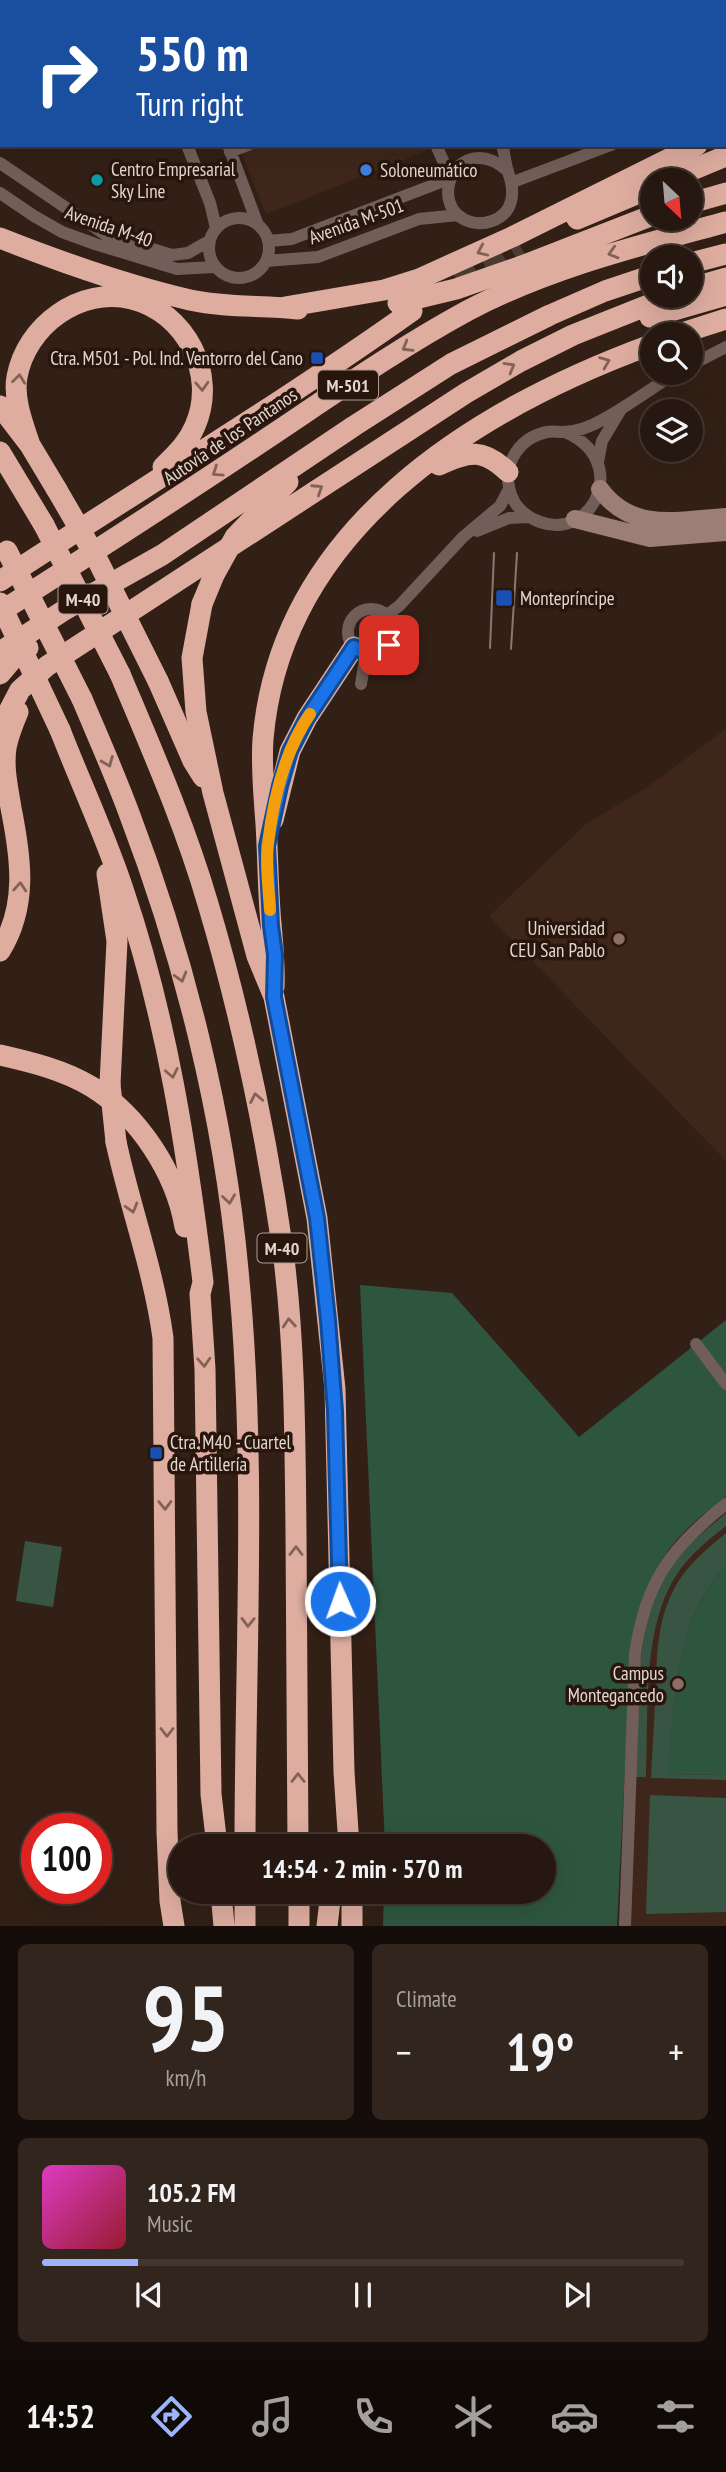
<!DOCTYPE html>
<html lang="en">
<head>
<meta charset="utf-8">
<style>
	body { margin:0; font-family:"PT Sans Narrow",sans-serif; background:#32251e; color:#f1f3f6; height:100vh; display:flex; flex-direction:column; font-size:26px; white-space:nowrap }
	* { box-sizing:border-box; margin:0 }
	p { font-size:23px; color:#a4a09f }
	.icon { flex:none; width:38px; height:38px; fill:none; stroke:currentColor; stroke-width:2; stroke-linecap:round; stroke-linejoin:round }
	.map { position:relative; height:1926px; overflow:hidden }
	.drawer { display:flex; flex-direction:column; gap:18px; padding:18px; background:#150d09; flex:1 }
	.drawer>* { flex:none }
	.top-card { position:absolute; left:0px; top:0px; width:726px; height:147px; box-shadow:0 7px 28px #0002,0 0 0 2px #423730; background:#1a4fa0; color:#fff; overflow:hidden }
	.needle { width:46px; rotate:154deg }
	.tools { position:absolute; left:640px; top:168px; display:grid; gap:14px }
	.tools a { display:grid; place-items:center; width:63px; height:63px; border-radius:50%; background:#261810; box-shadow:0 7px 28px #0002,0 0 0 2px #423730; font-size:35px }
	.speed { position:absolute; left:21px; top:1813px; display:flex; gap:14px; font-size:35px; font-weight:700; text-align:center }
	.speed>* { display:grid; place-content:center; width:91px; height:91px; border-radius:50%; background:#261810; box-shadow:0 7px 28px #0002,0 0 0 2px #423730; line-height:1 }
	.speed .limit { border:10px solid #d22; background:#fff; color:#111 }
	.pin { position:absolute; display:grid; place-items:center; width:60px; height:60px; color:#fff; margin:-30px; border-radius:14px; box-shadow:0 4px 10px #0006 }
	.me { position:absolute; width:77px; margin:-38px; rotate:358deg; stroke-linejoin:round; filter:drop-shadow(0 0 5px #0008) }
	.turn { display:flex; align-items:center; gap:24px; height:147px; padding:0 21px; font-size:32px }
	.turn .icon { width:91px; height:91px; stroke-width:2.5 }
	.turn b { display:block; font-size:49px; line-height:60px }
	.big { font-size:52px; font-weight:700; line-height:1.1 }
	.drawer .tile { flex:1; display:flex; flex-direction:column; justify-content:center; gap:10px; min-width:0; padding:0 24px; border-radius:10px; background:#32251e }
	.drawer .dial { align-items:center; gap:0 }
	.dial b { font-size:91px; line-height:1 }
	.song { display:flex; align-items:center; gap:21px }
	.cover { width:84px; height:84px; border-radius:10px; background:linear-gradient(135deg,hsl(310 70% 55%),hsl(350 70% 35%)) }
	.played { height:7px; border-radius:4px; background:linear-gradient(90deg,#9db4fd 15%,#423730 15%) }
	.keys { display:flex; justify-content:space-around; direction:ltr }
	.heat { display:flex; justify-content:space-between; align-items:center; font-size:38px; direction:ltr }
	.drawer .tiles { flex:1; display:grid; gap:18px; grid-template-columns:1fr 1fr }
	.tile:last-child { grid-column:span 2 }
	.trip { position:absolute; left:168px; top:1834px; width:388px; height:70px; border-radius:35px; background:#261810; box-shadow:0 7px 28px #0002,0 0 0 2px #423730; font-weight:700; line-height:70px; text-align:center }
	.tab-bar { display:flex; height:112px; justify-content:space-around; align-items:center; background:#0f0a06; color:#a4a09f }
	.tab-bar .icon { width:49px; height:49px }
	.tab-bar .current { color:#9db4fd }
	.tab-bar b { font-size:32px; color:#f1f3f6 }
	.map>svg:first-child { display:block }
	.built { fill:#3f261a }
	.green { fill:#385443 }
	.forest { fill:#2e563f }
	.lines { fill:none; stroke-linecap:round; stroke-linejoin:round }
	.highway-tunnel { stroke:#4c3b32; stroke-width:21; stroke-dasharray:21 10; stroke-linecap:butt }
	.street { stroke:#725e59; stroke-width:12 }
	.secondary { stroke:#9d7e76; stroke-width:18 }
	.highway { stroke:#deada0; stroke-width:21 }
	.tram { stroke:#897971; stroke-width:2 }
	.highway-bridge { stroke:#deada0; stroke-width:21 }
	.oneway { stroke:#836256 }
	.route-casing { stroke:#114b97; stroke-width:18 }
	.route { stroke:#1a73e8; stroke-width:12 }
	.slow { stroke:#f59e0b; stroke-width:12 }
	.shop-dot { fill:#3f7fe0; stroke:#28160d; stroke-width:2.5 }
	.culture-dot { fill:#0f9aa8; stroke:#28160d; stroke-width:2.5 }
	.transit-dot { fill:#1a4fb4; stroke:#28160d; stroke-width:2.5 }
	.education-dot { fill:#8d6e63; stroke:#28160d; stroke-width:2.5 }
	.labels { text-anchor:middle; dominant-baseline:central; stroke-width:7; stroke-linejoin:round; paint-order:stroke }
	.shield { fill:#28160d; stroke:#aa9c95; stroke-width:2 }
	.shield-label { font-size:18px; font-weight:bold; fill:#e2d6cf }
	.poi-label { font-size:19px; fill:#e2d6cf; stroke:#28160d; text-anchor:start }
	.street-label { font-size:19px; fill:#e2d6cf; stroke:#28160d }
</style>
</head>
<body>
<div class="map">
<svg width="726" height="1926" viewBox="0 0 726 1926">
	<rect width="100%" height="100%" fill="#322016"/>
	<!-- built -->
	<path class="built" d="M179 0H372L373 2H179Z
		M238 145H429L431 149 266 214Z
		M726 729V1161L489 916 587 823 646 788Z
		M726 1496V1926H618L631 1649 636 1616 652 1575 666 1552 684 1531Z"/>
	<!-- green -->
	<path class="green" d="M726 1513V1526C709 1539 692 1553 679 1571 641 1625 649 1713 646 1777H636C639 1713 632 1620 671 1566 686 1545 707 1529 726 1513Z
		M726 1533V1566C673 1620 676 1704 668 1774L726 1775V1780L651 1778C652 1753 654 1728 655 1703 657 1663 655 1624 675 1587 687 1565 707 1549 726 1533Z
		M25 1541 62 1547 53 1607 16 1601Z
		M650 1795 726 1798V1912L646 1914Z"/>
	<!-- forest -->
	<path class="forest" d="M360 1285 452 1293 579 1437 726 1320V1497C712 1508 696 1519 684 1532 652 1564 638 1605 631 1649L617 1926H383L384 1892H544V1846H385Z
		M726 1566V1775L667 1774C676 1704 673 1620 726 1566Z"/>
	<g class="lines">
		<!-- highway-tunnel -->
		<path class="highway-tunnel" d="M459 283 520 246"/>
		<!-- street -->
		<path class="street" d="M84 0 87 2
			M128 0 129 2
			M168 0 169 2
			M380 0 381 2
			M447 0V2
			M693 0 694 2
			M321 2 325 0
			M724 83 726 87
			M724 103 726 102
			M187 145 210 203 216 228
			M228 145 258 225
			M436 145 450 176
			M502 145C505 154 505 163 508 172 515 190 515 213 492 221 486 223 478 224 471 222 423 208 458 127 508 171
			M230 152 248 145
			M0 163 106 235 172 255 188 253 209 241
			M513 182 611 145
			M0 193 34 216 62 232 95 244 177 269 214 267
			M209 248a30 30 0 1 1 60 0a30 30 0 1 1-60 0Z
			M268 241 292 239 449 179
			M266 261 318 257 419 219 458 215
			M691 365 726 347
			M565 432C631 460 594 541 540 522 524 516 512 504 509 487 504 461 521 437 547 432 552 431 558 432 563 432 577 432 592 426 604 419 629 405 652 388 676 373
			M598 462 602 441 620 411
			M477 531 509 518 529 517
			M348 632a23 23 0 1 1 46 0a23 23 0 1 1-46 0Z
			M387 615 399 606 463 537 500 506 509 489
			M361 684 366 654
			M696 1344 726 1384
			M625 1926 635 1654C645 1583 670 1548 726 1504"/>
		<!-- secondary -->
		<path class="secondary" d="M600 489C632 533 679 520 726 517
			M575 519 650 538 726 532"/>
		<!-- highway -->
		<path class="highway" d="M724 133 726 132
			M668 180 726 156
			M691 203 726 193
			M577 219 653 187
			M0 238C58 261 130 286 190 300 226 308 262 305 298 309
			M691 263 726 254
			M522 266 653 215
			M691 288 726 278
			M285 307 384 290 419 279 512 237 697 145
			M650 317 726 295
			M679 334 726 319
			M0 406 30 445 57 490
			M30 445C23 424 13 399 17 377 26 326 80 286 132 299 185 312 218 374 195 426 188 443 176 454 163 467
			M0 452 44 525
			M439 465C469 451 483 448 508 472
			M0 581C137 491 278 406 412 311
			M202 604 192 658 196 712 213 793 257 956 274 997 317 1218 335 1389 344 1772 349 1846
			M0 612C89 555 178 498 266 439 332 395 397 349 467 311 548 268 638 246 726 222
			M0 652 66 609 162 555 354 426 451 364 550 315 605 291 653 275
			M0 674 11 661 28 648
			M120 674C152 750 185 825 208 904 242 1018 266 1134 283 1251 295 1344 295 1439 296 1533 297 1638 297 1742 298 1846
			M158 681 193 761 203 777
			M82 699C98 737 115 775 129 813 184 957 224 1116 238 1270 257 1462 245 1654 245 1846
			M0 728 20 690 47 666 466 393 521 361 573 335 671 296
			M60 730C81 784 106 837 124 892 167 1019 187 1150 203 1282L200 1294 205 1369 211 1794 217 1846
			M273 820 290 751 307 718 354 647
			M107 874 117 941 110 1084
			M0 951C28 906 21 858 11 808 8 789 3 768 6 748 8 736 13 724 18 712
			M274 987C275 966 273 946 271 924 268 891 268 857 266 824 264 796 261 767 263 739 281 529 473 410 653 344
			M0 1055C31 1062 64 1070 92 1087 139 1116 176 1173 185 1227
			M116 1142C130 1207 154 1271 163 1338L167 1832 170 1901 174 1926
			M221 1892 224 1926
			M299 1892V1926
			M352 1892V1926
			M245 1926V1892
			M327 1926 331 1892"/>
		<!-- tram -->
		<path class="tram" d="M427 0 428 2
			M490 648 494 553
			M511 649 517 553"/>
		<!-- highway-bridge -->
		<path class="highway-bridge" d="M398 303 456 289 522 266
			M57 490 97 559 158 681
			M44 525 120 674
			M7 551 82 699
			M0 603 60 730
			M202 604 214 575 235 537 288 482
			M110 1084 116 1142"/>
	</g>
	<!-- one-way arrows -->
	<defs><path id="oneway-chevron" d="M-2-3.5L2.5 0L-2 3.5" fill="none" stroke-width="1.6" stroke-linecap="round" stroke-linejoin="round" transform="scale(1.75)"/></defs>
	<g class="oneway">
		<use href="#oneway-chevron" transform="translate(482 251) rotate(156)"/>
		<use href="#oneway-chevron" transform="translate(613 253) rotate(164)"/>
		<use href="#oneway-chevron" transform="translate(407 347) rotate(149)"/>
		<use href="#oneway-chevron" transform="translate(605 362) rotate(-22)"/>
		<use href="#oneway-chevron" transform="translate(510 367) rotate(-30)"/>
		<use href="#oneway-chevron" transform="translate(19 379) rotate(-83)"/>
		<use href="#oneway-chevron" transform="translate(202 386) rotate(87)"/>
		<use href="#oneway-chevron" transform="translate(217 472) rotate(146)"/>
		<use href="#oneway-chevron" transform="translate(318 489) rotate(-33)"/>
		<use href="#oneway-chevron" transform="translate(108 762) rotate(68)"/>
		<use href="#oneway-chevron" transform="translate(20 887) rotate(-86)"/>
		<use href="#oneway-chevron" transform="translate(181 977) rotate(74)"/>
		<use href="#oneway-chevron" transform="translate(172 1073) rotate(79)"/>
		<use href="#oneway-chevron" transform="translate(256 1098) rotate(-101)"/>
		<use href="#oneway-chevron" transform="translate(229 1199) rotate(82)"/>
		<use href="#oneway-chevron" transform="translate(132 1208) rotate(74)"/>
		<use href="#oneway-chevron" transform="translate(289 1323) rotate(-95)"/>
		<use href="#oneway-chevron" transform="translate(204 1362) rotate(87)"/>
		<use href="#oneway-chevron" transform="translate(165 1505) rotate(89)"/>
		<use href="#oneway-chevron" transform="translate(296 1551) rotate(-90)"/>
		<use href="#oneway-chevron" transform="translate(248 1622) rotate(91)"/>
		<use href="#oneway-chevron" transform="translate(167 1732) rotate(90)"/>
		<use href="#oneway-chevron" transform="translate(298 1778) rotate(-90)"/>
	</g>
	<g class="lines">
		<defs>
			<path id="route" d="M340 1601 335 1411 328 1320 317 1218 274 997 275 955 271 926 267 846 280 786 290 751 307 718 354 647C368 655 377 657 389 645"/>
		</defs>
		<!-- route casing -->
		<use href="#route" class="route-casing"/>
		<!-- route -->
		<use href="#route" class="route"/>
		<!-- slow -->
		<path class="slow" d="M270 910C269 889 265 865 268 844 273 801 285 750 310 714"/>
	</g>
	<!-- markers -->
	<circle class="shop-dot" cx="366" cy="170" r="7"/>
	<circle class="culture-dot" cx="97" cy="180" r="7"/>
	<g class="transit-dot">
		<rect x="310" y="351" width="14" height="14" rx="3.5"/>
		<rect x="495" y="589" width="18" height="18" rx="3.5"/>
		<rect x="149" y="1446" width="14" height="14" rx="3.5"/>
	</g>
	<g class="education-dot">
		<circle cx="619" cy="939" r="7"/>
		<circle cx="678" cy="1684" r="7"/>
	</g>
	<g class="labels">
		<!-- shield labels -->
		<g class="shield">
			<rect x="318" y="370.5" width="60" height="29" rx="5"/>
			<rect x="58.5" y="584.5" width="49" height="29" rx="5"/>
			<rect x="257.5" y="1233.5" width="49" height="29" rx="5"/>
		</g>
		<g class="shield-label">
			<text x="348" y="385">M-501</text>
			<text x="83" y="599">M-40</text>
			<text x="282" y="1248">M-40</text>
		</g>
		<!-- poi labels -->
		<g class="poi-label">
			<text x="111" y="169">Centro Empresarial<tspan x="111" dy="22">Sky Line</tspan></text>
			<text x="380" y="170">Soloneumático</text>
			<text x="303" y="358" text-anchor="end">Ctra. M501 - Pol. Ind. Ventorro del Cano</text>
			<text x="520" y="598">Montepríncipe</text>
			<text x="605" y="928" text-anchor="end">Universidad<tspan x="605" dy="22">CEU San Pablo</tspan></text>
			<text x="170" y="1442">Ctra. M40 - Cuartel<tspan x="170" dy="22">de Artillería</tspan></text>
			<text x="664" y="1673" text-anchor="end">Campus<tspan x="664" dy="22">Montegancedo</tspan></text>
		</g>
		<!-- street labels -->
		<g class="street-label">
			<text transform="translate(356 221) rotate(-20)">Avenida M-501</text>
			<text transform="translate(109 226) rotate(19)">Avenida M-40</text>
			<text transform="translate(230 436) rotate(-34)">Autovía de los Pantanos</text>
		</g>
	</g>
</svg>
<div class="tools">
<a><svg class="needle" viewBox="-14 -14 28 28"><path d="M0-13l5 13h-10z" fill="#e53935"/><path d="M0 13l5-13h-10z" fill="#a4a09f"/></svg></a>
<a><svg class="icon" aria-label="sound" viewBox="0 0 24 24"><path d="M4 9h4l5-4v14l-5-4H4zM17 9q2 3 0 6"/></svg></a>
<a><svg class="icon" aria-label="search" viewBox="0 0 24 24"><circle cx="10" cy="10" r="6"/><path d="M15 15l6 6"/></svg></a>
<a><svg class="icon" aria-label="layers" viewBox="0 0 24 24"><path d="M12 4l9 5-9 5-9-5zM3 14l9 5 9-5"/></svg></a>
</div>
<div class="speed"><div class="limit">100</div></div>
<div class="pin" style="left:389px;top:645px;background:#d93025"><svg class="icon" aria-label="arrive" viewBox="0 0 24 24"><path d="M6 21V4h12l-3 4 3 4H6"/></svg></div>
<svg class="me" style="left:340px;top:1601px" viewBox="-20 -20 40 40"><circle r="17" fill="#1a73e8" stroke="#fff" stroke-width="3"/><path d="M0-11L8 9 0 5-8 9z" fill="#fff"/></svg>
<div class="trip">14:54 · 2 min · 570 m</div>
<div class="top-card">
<div class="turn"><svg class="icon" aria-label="right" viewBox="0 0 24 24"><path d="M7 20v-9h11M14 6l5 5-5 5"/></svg><div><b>550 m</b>Turn right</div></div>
</div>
</div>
<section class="drawer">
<div class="tiles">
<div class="tile dial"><b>95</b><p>km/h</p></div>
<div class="tile"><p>Climate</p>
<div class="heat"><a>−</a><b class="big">19°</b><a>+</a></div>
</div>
<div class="tile">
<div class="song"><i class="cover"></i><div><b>105.2 FM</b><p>Music</p></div></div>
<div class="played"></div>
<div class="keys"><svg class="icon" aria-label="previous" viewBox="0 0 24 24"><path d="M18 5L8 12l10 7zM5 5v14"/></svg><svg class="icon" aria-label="pause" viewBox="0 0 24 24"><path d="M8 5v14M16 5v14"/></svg><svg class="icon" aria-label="next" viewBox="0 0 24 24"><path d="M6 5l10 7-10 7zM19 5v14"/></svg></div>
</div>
</div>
</section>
<nav class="tab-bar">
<b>14:52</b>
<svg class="icon current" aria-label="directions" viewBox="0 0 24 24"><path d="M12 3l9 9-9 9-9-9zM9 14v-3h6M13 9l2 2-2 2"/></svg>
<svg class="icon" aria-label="music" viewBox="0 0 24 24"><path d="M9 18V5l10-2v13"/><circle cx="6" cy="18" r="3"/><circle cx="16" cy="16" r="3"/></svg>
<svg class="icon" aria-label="phone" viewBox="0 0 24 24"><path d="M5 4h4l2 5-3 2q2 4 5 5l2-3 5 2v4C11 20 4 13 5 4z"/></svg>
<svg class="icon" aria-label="climate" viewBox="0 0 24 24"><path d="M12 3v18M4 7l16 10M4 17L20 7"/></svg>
<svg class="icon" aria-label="car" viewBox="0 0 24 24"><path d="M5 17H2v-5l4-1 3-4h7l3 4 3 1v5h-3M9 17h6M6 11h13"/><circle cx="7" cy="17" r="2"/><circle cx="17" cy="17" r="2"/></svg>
<svg class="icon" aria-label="filters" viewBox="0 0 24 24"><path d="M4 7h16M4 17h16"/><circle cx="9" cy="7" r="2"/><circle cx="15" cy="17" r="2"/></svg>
</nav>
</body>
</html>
